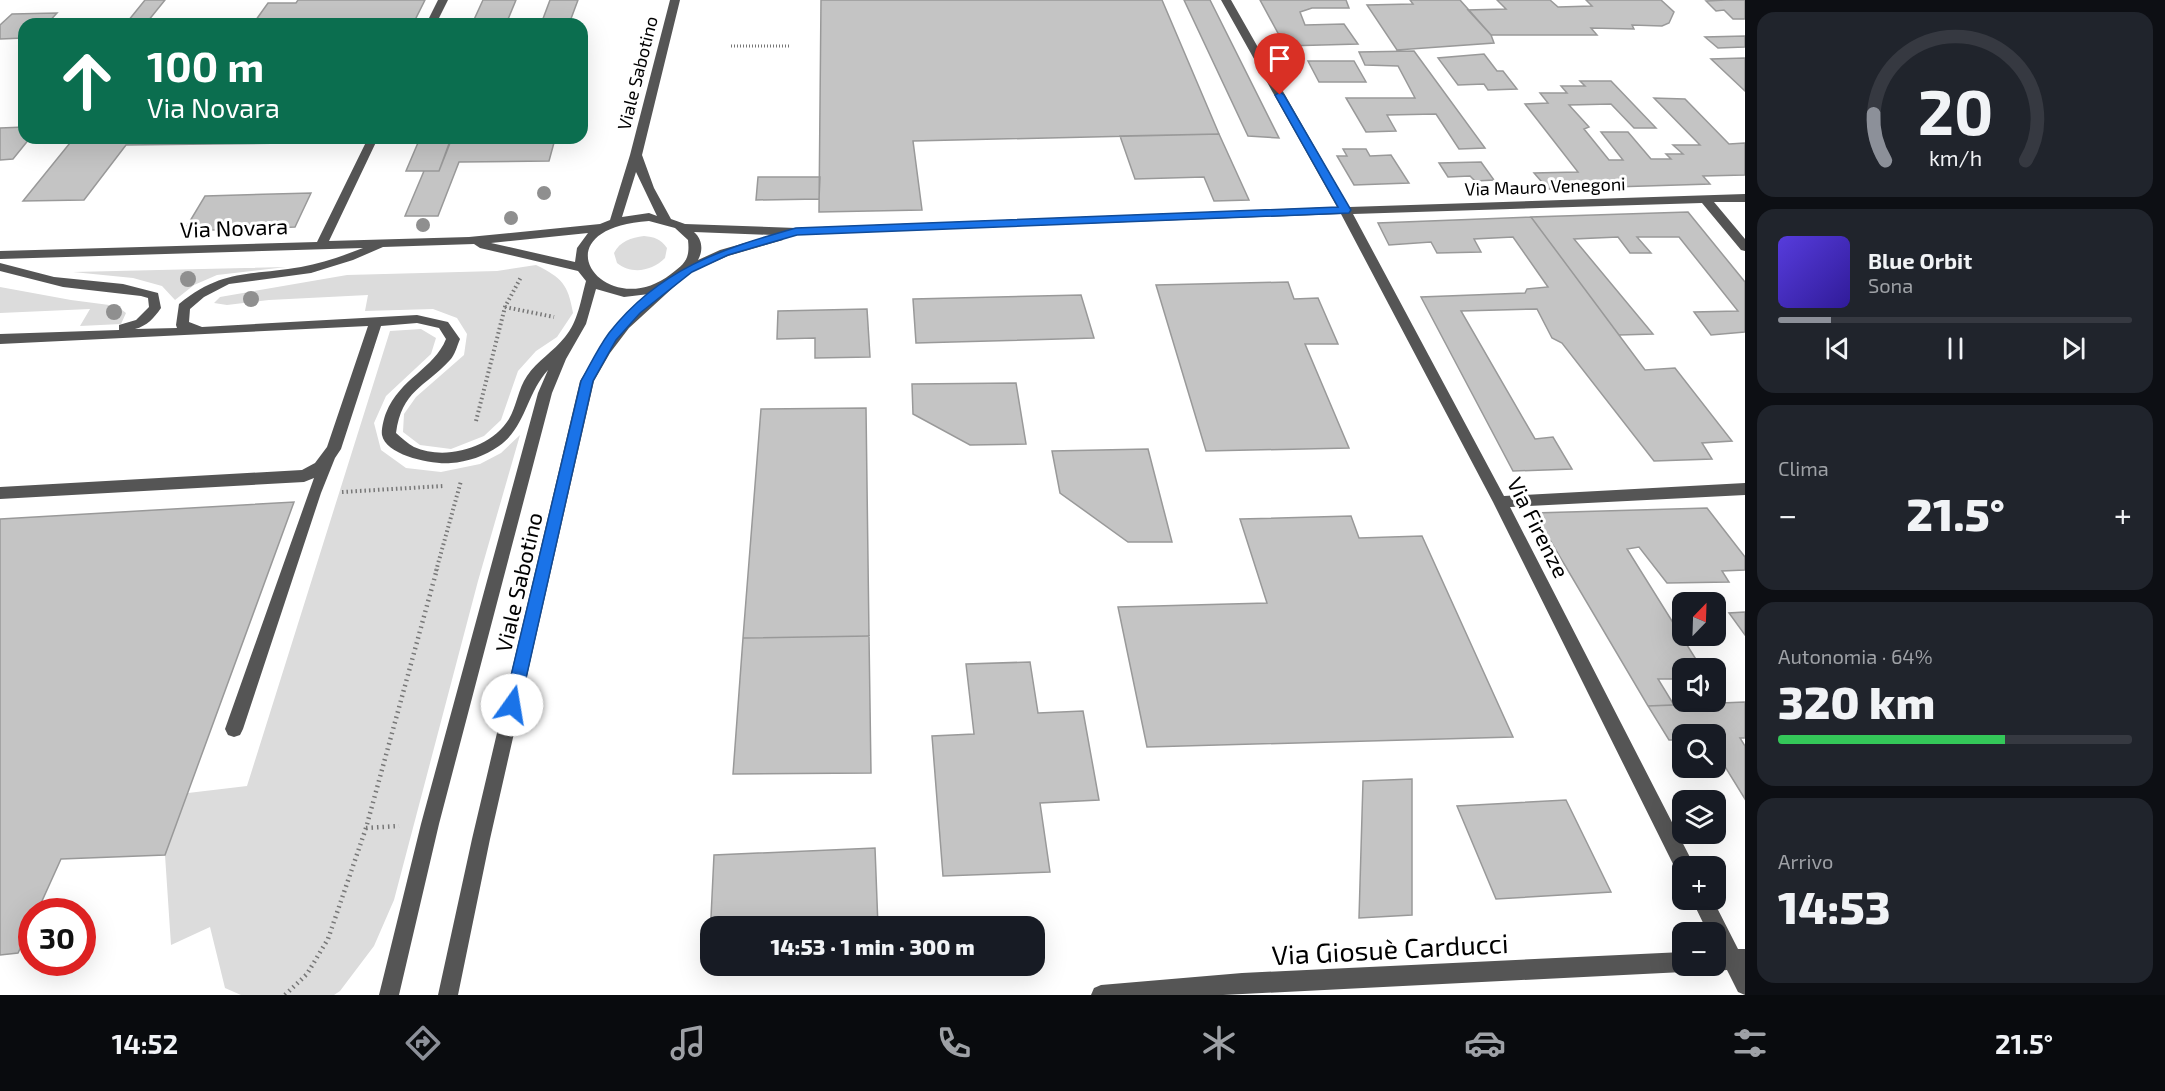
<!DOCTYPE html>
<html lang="it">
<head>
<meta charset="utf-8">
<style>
	body { margin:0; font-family:"Exo 2",sans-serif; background:#20242c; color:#f1f3f6; height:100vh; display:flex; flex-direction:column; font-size:22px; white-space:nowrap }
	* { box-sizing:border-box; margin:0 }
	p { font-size:20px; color:#9ea1a6 }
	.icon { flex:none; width:33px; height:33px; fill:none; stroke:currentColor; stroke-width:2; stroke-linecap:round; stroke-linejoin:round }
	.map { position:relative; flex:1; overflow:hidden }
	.details { display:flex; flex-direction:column; gap:12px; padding:12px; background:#0d0f14; width:420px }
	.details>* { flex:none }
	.top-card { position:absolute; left:18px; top:18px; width:570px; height:126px; border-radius:18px; box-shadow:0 6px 24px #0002; background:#0b6e4f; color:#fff; overflow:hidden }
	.needle { width:39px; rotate:23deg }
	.controls { position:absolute; left:1672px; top:592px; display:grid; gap:12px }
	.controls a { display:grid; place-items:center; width:54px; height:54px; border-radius:12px; background:#171b24; box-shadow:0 6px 24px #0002; font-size:30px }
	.speed { position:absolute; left:18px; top:898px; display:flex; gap:12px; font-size:30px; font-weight:700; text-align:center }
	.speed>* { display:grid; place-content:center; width:78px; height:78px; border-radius:50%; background:#171b24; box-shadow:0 6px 24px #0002; line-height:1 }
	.speed .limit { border:9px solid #d22; background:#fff; color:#111 }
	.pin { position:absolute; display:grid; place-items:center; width:51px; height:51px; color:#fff; margin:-62px -26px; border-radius:50% 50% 50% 0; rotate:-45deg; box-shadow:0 0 6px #0007 }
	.pin .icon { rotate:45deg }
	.me { position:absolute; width:66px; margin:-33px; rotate:13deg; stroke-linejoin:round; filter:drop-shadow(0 0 4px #0008) }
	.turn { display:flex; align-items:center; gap:21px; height:126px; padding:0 30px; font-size:27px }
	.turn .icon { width:78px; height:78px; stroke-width:2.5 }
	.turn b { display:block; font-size:42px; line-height:51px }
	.big { font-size:45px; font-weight:800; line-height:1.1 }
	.details .card { flex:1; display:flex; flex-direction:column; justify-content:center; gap:9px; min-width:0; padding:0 21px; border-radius:18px; background:#20242c }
	.details .dial { align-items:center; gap:0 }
	.dial svg { height:156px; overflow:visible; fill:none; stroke:#363941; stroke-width:7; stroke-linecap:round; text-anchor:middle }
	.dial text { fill:#f1f3f6; stroke:none }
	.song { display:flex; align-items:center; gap:18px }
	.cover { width:72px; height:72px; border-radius:9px; background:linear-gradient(135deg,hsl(250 70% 55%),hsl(250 70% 35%)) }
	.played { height:6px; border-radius:3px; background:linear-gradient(90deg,#8c9099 15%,#363941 15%) }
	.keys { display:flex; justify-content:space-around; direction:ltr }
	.heat { display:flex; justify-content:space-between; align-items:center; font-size:33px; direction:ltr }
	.charge { height:9px; border-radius:4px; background:linear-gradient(90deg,#34c759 64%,#363941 0) }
	.trip { position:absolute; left:700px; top:916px; width:345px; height:60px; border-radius:18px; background:#171b24; box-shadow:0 6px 24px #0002; font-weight:800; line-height:60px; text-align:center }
	.tabs { display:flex; height:96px; justify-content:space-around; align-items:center; background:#090b0e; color:#9ea1a6 }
	.tabs .icon { width:42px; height:42px }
	.tabs .selected { color:#8c9099 }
	.tabs b { font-size:27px; color:#f1f3f6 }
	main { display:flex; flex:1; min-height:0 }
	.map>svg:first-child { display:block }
	.green { fill:#dcdcdc }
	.building { fill:#c4c4c4; stroke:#999; stroke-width:1.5 }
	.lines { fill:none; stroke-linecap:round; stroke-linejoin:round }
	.path-far2 { stroke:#777; stroke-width:3; stroke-dasharray:1 2; stroke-linecap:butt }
	.path-far1 { stroke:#777; stroke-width:4; stroke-dasharray:1.5 3; stroke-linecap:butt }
	.path { stroke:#777; stroke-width:4.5; stroke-dasharray:1.5 4; stroke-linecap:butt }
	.minor { fill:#555; fill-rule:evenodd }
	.tree { fill:#8f8f8f }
	.route { fill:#1a73e8; stroke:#114b97; stroke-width:1.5 }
	.labels { text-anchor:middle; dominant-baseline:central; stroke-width:6; stroke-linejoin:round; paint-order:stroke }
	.far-street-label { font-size:18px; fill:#000; stroke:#fff }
	.street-label { font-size:22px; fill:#000; stroke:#fff }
	.near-street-label { font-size:27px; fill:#000; stroke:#fff }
</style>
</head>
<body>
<main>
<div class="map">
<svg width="1745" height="995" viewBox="0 0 1745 995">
	<rect width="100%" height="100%" fill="#fff"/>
	<!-- green -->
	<path class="green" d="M644 236C654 237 661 239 667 248L665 258C652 271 632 275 617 263L614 253C620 241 631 238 644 236Z
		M536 265C562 278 568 284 573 313L557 337 536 351 518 371 501 420 484 436 451 449 420 445 403 432 404 414 416 397 464 355 467 334 457 318 433 309 365 311 368 295 269 300 227 305 214 303 220 297 347 275 497 271Z
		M286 267 217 275 194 285 175 300 162 286 133 278 73 272Z
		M0 287 71 300 117 306 126 313 121 324 80 326 90 309 0 313Z
		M421 329 436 338 431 354 386 396 374 423 381 450 406 468 441 472 480 464 501 453 520 435 478 581 394 900 374 946 340 991 334 995H241L225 988 210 927 171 945 165 855 188 793 247 786 390 331Z"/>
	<!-- building -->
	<path class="building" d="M145 0H165L148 21H128Z
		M298 0H425L413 24H253L268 3H296Z
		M483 0H516L506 24H472Z
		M550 0H578L569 24H541Z
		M821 0H1162L1219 134 913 141 922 210 819 212Z
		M1184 0H1210L1279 138 1248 136Z
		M1260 0H1346L1349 8H1312L1300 12 1305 25 1344 24 1358 44 1285 46Z
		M1410 0H1460L1491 35 1494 43 1397 50 1367 5 1413 4Z
		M1497 0H1550L1558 7 1592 6 1586 0H1661L1674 12 1669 23 1662 26 1632 25 1634 29 1591 28 1597 35H1491L1468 10 1506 9Z
		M1726 0H1745V19H1733L1724 10 1716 11 1706 1Z
		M57 13 47 24H24V38L0 39V25L12 14Z
		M1745 36V47L1718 48 1705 37Z
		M1414 51 1485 148 1459 149 1436 114 1387 115 1396 131 1366 132 1346 98H1415L1398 66 1365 65 1359 52Z
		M1484 54 1497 71H1503L1517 89 1488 90 1484 84 1458 85 1438 58Z
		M1745 58V91L1711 59Z
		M1308 61H1354L1366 82H1319Z
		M1580 81H1611L1656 128H1634L1611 104 1569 105 1589 127 1584 129 1609 160H1623L1601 132H1628L1651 159H1671L1666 154H1683L1673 145H1700L1654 98 1685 99 1729 144 1745 143V175L1703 176 1710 184 1548 189 1534 173 1578 172 1525 104 1548 103 1540 93H1567L1561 86H1585Z
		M24 127V138H30L13 159 0 160V128Z
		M1219 134 1249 200 1214 201 1204 177 1135 179 1120 136Z
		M74 138H216L212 144 126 145 84 200 23 201Z
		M216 138H355L353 142 212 144Z
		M420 138H452L439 171H406Z
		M555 139 549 161 459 162 438 216H405L424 171H439L450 141Z
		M1343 149H1366L1370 156 1391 155 1409 183 1354 185 1337 156H1347Z
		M1481 162 1494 180 1475 181 1470 176 1448 177 1439 163Z
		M758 177H820L819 199 756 200Z
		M311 193 295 227 184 231 205 196Z
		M1688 212 1745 282V332L1711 335 1694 312 1738 311 1679 237H1637L1651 253H1630L1618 237 1574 239 1653 334 1619 335 1531 217Z
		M1531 217 1645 370 1675 368 1732 441 1702 443 1712 459 1654 461 1562 343 1552 338 1537 309 1461 311 1535 439 1553 437 1572 469 1513 471 1421 297 1525 293 1527 289 1548 287 1513 237 1474 239 1481 252 1437 253 1431 242 1389 245 1378 223Z
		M1288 282 1294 299 1318 298 1338 344H1305L1349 448 1206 451 1156 285Z
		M1081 295 1094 338 916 343 913 299Z
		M867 309 870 357 815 358V338L777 339 778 311Z
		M1016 383 1026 444 970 445 913 414 912 384Z
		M866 408 869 636 743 638 761 409Z
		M1148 449 1172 542H1128L1060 493 1052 451Z
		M294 502 165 855 61 859 37 912H32V924L18 953 0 955V519Z
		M1707 508 1745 557V570L1722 571 1729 582 1667 583 1639 547 1627 549 1702 669H1683V679H1658L1674 705 1648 706 1534 513Z
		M1351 516 1359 538 1422 536 1513 737 1147 747 1118 607 1267 603 1240 519Z
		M1745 612V635L1729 613Z
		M869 636 871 773 733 774 743 638Z
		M1030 662 1038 713 1083 711 1099 800 1040 803 1050 872 943 876 932 736 974 734 966 664Z
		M1745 702V738H1740L1745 746V799L1716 752V735H1683V740H1669L1648 706Z
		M1412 779V915L1359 918 1363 781Z
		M1566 800 1611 892 1496 899 1457 806Z
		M875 848 878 927H711V959H709L714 855Z"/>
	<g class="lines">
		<!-- path-far2 -->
		<path class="path-far2" d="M731 46H789"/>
		<!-- path-far1 -->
		<path class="path-far1" d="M505 307 554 317
			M476 421 505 307 521 277
			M342 492 443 486
			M436 571 461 481"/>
		<!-- path -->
		<path class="path" d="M366 828 399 826
			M285 995 307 974 328 939 366 828 437 569"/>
		<!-- minor -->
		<path class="minor" d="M438 0H448L436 24H426Z
			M670 0H680L642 155 654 188 671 219 685 224 796 228 1337 207 1221 0H1231L1349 207 1745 194V202H1714L1745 239V251L1741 250 1702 203 1353 214 1504 496 1745 483V495L1510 507 1695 867H1683V876L1678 874 1493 502 1341 214 784 235 783 240 728 256 689 273 629 328 610 353 594 381 490 839 458 995H438L472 839 580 381 610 333 649 294 624 297 596 289 586 324 566 359 552 393 439 824 399 995H379L421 824 538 393 548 370C526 394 526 427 499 446 485 456 467 462 451 463 434 465 386 456 382 435 381 430 384 418 386 413 400 378 434 369 446 339L439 328 417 323 381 326 341 449 335 458 321 493 243 729 240 735 234 737 228 735 225 729 314 478 304 482 0 499V487L302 470 315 463 327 447 368 326 0 344V334L119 330V325L136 320 149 307 148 298 141 296 63 287 0 271V263L54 277 123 284 158 293 161 308C154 318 147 326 135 329L177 328 176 325 179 304C223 268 250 276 301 267 322 263 343 256 363 248L0 259V251L317 242 368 138H378L329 241 469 237 600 224 610 220 630 155ZM636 172 657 216 649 213 622 217ZM649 221 675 228 688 240C690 258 686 263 671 274 606 325 533 229 649 221ZM694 232 773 235 720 250 698 260C703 251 703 240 694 232ZM588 233 577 248 575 262 491 243ZM474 244 480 248 578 271 586 281C581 299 578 322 565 337 554 351 537 361 527 376 518 389 517 405 509 419 491 448 445 461 414 447 408 444 402 438 396 433 402 390 424 388 450 360 455 355 457 346 460 339L448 322 417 315 202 327 189 322 190 309 204 297 229 284 311 273 353 260 383 247Z
			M1692 900H1713L1738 949H1745V995L1738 992 1727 970 1716 971 1709 968 1708 966H1716V933H1708Z
			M1683 952V966H1692L1690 969 1683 972 1223 995H1091L1094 988 1101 985 1242 973Z"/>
	</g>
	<!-- trees -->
	<g class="tree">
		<circle cx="544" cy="193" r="7"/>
		<circle cx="511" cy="218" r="7"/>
		<circle cx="423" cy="225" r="7"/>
		<circle cx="188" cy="279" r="8"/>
		<circle cx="251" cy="299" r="8"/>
		<circle cx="114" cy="312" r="8"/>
	</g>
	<!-- route -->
	<path class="route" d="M1280 92 1284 95 1351 210 1349 213 797 235 728 255 692 272 640 313 616 340 593 381 520 705 518 710 512 712 507 710 504 705 581 381C590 365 598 348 609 333 659 269 721 249 796 228L1338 207 1275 95Z"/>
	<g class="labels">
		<!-- far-street labels -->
		<g class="far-street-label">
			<text transform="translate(637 73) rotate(-76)">Viale Sabotino</text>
			<text transform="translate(1545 186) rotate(-2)">Via Mauro Venegoni</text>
		</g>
		<!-- street labels -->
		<g class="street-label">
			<text transform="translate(234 227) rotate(-2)">Via Novara</text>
			<text transform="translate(1539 527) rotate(63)">Via Firenze</text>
			<text transform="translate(518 582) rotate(-77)">Viale Sabotino</text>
		</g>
		<!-- near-street labels -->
		<g class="near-street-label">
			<text transform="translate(1390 948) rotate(-3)">Via Giosuè Carducci</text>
		</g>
	</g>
</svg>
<div class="controls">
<a><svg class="needle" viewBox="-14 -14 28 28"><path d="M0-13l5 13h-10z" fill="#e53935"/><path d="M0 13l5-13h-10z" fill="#9ea1a6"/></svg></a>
<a><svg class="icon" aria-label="sound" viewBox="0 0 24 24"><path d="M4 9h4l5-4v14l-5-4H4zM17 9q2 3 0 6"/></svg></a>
<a><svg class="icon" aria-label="search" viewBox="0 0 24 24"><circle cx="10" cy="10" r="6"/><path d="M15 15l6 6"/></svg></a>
<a><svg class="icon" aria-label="layers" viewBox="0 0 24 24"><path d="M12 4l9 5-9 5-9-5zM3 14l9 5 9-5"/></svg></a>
<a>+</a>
<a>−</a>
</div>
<div class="speed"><div class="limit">30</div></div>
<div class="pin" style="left:1280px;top:95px;background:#d93025"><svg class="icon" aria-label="arrive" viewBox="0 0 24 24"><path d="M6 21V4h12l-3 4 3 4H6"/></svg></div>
<svg class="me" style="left:512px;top:705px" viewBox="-20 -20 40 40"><circle r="19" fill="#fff"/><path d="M0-13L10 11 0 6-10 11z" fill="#1a73e8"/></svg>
<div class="trip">14:53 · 1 min · 300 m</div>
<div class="top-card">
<div class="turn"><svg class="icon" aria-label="ahead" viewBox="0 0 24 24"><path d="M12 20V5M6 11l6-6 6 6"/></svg><div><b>100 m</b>Via Novara</div></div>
</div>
</div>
<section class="details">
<div class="card dial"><svg viewBox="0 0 100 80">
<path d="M14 69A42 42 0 1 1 86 69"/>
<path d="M14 69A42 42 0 0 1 8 45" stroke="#8c9099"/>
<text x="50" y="56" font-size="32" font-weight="700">20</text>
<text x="50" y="72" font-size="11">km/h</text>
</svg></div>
<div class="card">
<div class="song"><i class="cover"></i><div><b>Blue Orbit</b><p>Sona</p></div></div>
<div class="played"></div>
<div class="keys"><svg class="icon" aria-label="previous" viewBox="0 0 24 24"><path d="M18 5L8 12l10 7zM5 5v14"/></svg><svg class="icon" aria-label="pause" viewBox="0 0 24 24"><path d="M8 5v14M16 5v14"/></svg><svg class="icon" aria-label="next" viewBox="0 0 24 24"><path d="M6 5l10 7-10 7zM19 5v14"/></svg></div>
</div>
<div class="card"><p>Clima</p>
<div class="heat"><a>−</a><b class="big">21.5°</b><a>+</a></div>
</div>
<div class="card"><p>Autonomia · 64%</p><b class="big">320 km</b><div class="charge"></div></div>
<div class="card"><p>Arrivo</p><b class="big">14:53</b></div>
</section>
</main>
<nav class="tabs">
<b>14:52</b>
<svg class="icon selected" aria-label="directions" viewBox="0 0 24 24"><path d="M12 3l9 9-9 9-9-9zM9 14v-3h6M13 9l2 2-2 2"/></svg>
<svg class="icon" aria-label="music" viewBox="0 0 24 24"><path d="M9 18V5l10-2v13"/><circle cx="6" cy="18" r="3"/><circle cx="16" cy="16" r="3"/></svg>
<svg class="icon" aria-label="phone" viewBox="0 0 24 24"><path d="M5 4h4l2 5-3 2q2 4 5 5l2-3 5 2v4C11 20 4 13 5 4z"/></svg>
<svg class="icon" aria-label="climate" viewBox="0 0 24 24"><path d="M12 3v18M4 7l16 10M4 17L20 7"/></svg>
<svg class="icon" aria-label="car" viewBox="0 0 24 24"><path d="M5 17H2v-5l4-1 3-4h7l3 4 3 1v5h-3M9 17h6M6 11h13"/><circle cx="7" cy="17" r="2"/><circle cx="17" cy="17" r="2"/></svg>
<svg class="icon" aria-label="filters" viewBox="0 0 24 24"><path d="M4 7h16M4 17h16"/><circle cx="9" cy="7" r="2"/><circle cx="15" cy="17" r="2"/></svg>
<b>21.5°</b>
</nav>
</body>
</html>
